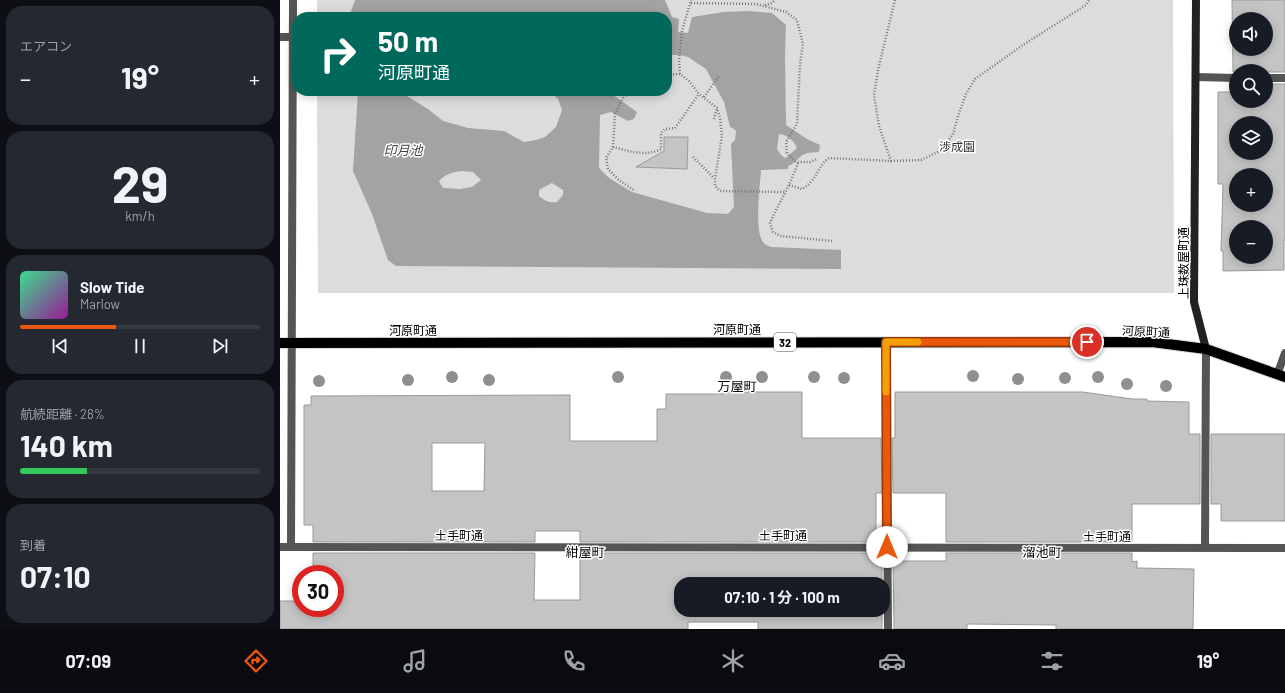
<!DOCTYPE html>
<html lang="ja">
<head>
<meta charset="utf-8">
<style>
	body { margin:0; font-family:Barlow,"Noto Sans JP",sans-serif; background:#242831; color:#f1f3f6; height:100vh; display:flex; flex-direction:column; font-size:15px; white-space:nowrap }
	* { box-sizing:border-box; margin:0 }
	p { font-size:13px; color:#9ea1a6 }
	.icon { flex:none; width:22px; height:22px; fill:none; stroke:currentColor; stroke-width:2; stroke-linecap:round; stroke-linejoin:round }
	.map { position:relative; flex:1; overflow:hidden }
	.drawer { display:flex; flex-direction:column; gap:6px; padding:6px; background:#0d0f14; width:280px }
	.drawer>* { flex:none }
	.hud { position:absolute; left:12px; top:12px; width:380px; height:84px; border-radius:16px; box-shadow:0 2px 10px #0003; background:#00695c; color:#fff; overflow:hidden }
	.buttons { position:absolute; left:949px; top:12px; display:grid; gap:8px }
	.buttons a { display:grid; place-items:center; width:44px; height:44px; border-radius:50%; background:#171b24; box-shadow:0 2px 10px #0003; font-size:20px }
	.speed { position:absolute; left:12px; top:565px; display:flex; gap:8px; font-size:20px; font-weight:700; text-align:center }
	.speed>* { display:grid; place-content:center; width:52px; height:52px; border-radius:50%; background:#171b24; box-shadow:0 2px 10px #0003; line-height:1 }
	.speed .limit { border:6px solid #d22; background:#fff; color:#111 }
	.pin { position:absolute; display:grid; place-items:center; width:34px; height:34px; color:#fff; margin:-17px; border:2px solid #fff; border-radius:50%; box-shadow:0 1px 4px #0007 }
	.me { position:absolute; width:44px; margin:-22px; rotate:0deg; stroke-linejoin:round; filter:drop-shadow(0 0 3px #0008) }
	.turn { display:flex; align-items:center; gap:14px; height:84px; padding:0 20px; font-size:18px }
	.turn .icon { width:52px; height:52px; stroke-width:2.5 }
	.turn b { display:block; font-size:28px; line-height:34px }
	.big { font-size:30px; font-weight:700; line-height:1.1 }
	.drawer .card { flex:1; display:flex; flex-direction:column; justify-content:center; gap:6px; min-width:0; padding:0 14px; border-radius:16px; background:#242831 }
	.drawer .dial { align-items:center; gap:0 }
	.dial b { font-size:52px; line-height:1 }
	.song { display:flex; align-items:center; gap:12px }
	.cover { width:48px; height:48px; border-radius:6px; background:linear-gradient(135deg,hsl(150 70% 55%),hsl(300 70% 35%)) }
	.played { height:4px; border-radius:2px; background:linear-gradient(90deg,#ea580c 40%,#363941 40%) }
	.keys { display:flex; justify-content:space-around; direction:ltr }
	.heat { display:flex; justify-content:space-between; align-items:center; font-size:22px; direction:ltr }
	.charge { height:6px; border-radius:3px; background:linear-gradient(90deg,#34c759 28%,#363941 0) }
	.trip { position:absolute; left:394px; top:577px; width:216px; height:40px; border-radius:16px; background:#171b24; box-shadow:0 2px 10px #0003; font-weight:700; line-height:40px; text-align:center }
	.tabs { display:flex; height:64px; justify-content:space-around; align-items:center; background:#090b0e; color:#9ea1a6 }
	.tabs .icon { width:28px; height:28px }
	.tabs .on { color:#ea580c }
	.tabs b { font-size:18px; color:#f1f3f6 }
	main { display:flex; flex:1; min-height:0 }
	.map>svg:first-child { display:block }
	.green { fill:#dcdcdc }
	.water { fill:#a3a3a3; fill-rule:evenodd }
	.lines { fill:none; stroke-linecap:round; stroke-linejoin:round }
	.stream { stroke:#a3a3a3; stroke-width:9 }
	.building { fill:#c4c4c4; stroke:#999; fill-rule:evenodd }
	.primary-casing { stroke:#dbdbdb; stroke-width:12 }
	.path { stroke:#777; stroke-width:2.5; stroke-dasharray:1 2; stroke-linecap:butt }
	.lane { stroke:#555; stroke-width:8 }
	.street { stroke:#555; stroke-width:8 }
	.secondary { stroke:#222; stroke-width:8 }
	.primary { stroke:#000; stroke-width:10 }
	.tree { fill:#8f8f8f }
	.route-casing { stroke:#983908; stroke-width:10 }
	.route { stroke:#ea580c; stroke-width:7 }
	.slow { stroke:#f59e0b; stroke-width:7 }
	.labels { text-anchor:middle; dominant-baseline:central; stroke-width:3; stroke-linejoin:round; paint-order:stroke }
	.shield { fill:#fff; stroke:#4c4c4c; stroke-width:1 }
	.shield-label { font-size:11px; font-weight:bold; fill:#000 }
	.park-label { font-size:12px; fill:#333; stroke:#fff }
	.street-label { font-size:12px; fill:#000; stroke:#fff }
	.water-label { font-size:13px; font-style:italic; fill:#444; stroke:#fff }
	.neighbourhood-label { font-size:13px; fill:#000; stroke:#fff }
</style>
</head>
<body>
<main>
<section class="drawer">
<div class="card"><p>エアコン</p>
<div class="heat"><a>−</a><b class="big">19°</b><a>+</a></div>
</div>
<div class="card dial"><b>29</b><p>km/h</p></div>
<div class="card">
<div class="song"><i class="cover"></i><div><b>Slow Tide</b><p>Marlow</p></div></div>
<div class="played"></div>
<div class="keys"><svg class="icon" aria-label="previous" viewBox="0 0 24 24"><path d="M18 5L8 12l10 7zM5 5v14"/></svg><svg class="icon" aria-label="pause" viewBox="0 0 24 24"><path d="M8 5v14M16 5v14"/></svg><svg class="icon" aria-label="next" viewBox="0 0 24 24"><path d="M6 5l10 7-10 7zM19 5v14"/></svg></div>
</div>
<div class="card"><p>航続距離 · 28%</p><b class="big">140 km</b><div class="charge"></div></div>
<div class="card"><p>到着</p><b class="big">07:10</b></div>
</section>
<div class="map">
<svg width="1005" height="629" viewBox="0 0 1005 629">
	<rect width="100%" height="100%" fill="#fff"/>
	<!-- green -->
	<path class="green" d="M37 0H893L894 293H38L37 91H387V17H37Z"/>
	<!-- water -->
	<path class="water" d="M75 0H385L392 17 399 19 398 32 408 33 412 17 444 12 467 11 492 13 506 25 505 55 506 125 527 139 540 145 539 152 527 153 523 155 518 153C517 143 509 135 499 134L497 149 501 155 509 161 508 169 481 170C480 185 474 230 483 242 484 244 488 246 491 247L561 250V269L116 266 108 260 92 214 73 171 78 91H119L148 109 163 121 188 128 224 131 244 142 256 140 265 137 276 127 282 110 278 99 269 91H334L333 95 357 112 354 119 348 121 331 112 320 115 319 168 329 178 352 192 427 213 448 214 454 207 451 144 455 140 456 131 454 129 450 127 444 102 426 69 408 57 400 55H387V17H69ZM182 171 193 172 201 180 192 187 180 189 163 188 159 181C166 174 172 172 182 171ZM272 183 283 190V195L277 202C269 203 265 201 259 196V190L266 186Z"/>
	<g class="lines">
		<!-- stream -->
		<path class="stream" d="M509 161 518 153"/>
	</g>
	<!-- building -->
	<path class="building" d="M952 0H1005V72H986V71H956V72H953ZM956 19H986V49H956Z
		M953 83H956V101H986V84H1005V240H1004V270L943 271V251H941L943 184H938V92H953ZM956 123H986V153H956ZM956 175H986V205H956ZM956 227H986V257H956Z
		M384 137H408L407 169 356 167 384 151Z
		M443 392H522V438H601L602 493H596V542H300V531H255V542H33V525H24V405H31V396L290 395V441H377V409H386V394H443ZM152 443H205L204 491H152Z
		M615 392H803L852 399H867V401L909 402V434H920V504H852V542H666V493H613L612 438H615Z
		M931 434H1005V521H941V504H931Z
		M33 553H255L254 600H300V553H596V561H602V584H401V610H602V629H478V622H408V629H0V601H21V608H55V574H30V571H33Z
		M666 553H852V562L857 561V568L914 569 913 629H776V625L687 624V629H614L613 561H666Z"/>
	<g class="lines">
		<defs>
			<path id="primary" d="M0 343 872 342 926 349 1005 377"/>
		</defs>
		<!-- primary casing -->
		<use href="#primary" class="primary-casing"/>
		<!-- path -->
		<path class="path" d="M411 3 476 4 506 12 517 20 523 44 520 64 517 124 506 142 507 153 515 161 518 162H530L537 159
			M485 5 492 3 495 0
			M400 74 399 61 402 31 411 0
			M387 75 400 74 409 81 419 94 437 108 440 118 442 136 435 179V186L440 191 505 192
			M350 91 343 98 335 114 333 147 326 158 328 169 339 180 355 191
			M424 97 439 76
			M434 119 437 108
			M333 147C348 151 366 157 381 149V133L385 129 395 128 419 94
			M413 157 434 178
			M611 161 641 160 660 151 673 134 679 113 686 94 695 79 743 45 806 5 809 0
			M518 163 509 185 494 214 490 223 493 232 501 236 552 241
			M509 185 522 189C537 181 538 165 549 158L611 161 599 126 594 95 598 70 615 0"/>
		<!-- lane -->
		<path class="lane" d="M916 77 956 78
			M986 78H1005"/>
		<!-- street -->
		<path class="street" d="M0 37H13
			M606 342 608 629
			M997 375 1005 353
			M0 547 1005 548
			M11 547 13 0
			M925 548 926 349"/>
		<!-- secondary -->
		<path class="secondary" d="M916 0 914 302 926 349"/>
		<!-- primary -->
		<use href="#primary" class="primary"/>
	</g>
	<!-- trees -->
	<g class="tree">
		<circle cx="693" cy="376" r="6"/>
		<circle cx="172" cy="377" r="6"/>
		<circle cx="338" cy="377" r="6"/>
		<circle cx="446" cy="377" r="6"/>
		<circle cx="482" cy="377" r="6"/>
		<circle cx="534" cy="377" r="6"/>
		<circle cx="818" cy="377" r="6"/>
		<circle cx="564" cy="378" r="6"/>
		<circle cx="785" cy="378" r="6"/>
		<circle cx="738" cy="379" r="6"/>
		<circle cx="128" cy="380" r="6"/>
		<circle cx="209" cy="380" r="6"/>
		<circle cx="39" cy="381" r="6"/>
		<circle cx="847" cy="384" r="6"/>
		<circle cx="886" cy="386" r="6"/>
	</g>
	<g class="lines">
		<defs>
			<path id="route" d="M607 547 606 342H807"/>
		</defs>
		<!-- route casing -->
		<use href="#route" class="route-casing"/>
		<!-- route -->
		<use href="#route" class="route"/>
		<!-- slow -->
		<path class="slow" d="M606 392V342H638"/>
	</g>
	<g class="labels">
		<!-- shield labels -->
		<rect class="shield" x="494" y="333" width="22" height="18" rx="3"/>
		<g class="shield-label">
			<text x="505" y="342">32</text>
		</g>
		<!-- park labels -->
		<g class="park-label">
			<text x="677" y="146">渉成園</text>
		</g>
		<!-- street labels -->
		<g class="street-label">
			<text transform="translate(903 263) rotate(-90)">上珠数屋町通</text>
			<text x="457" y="329">河原町通</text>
			<text x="133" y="330">河原町通</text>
			<text transform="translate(866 331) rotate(3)">河原町通</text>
			<text x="179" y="535">土手町通</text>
			<text x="503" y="535">土手町通</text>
			<text x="827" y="536">土手町通</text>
		</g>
		<!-- water labels -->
		<g class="water-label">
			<text x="123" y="150">印月池</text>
		</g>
		<!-- neighbourhood labels -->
		<g class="neighbourhood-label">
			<text x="457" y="386">万屋町</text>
			<text x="305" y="552">紺屋町</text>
			<text x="762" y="552">溜池町</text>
		</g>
	</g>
</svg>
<div class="buttons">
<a><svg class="icon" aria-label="sound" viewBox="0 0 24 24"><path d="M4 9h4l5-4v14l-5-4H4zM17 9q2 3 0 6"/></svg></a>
<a><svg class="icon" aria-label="search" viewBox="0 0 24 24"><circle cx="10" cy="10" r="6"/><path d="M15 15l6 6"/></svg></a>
<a><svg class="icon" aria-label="layers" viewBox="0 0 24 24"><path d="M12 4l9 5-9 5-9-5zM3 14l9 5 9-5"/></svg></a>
<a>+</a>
<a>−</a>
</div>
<div class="speed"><div class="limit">30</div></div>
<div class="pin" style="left:807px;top:342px;background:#d93025"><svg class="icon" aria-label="arrive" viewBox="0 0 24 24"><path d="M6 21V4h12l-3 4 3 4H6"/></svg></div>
<svg class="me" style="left:607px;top:547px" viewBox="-20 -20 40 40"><circle r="19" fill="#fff"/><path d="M0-13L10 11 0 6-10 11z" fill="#ea580c"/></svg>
<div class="trip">07:10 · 1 分 · 100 m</div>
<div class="hud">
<div class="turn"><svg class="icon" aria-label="right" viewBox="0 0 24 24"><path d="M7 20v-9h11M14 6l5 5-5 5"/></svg><div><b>50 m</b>河原町通</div></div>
</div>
</div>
</main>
<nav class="tabs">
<b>07:09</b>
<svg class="icon on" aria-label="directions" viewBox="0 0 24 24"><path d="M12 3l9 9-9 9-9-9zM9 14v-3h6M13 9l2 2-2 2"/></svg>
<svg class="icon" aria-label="music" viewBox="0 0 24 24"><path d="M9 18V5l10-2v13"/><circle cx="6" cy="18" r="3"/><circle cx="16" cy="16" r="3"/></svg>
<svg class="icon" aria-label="phone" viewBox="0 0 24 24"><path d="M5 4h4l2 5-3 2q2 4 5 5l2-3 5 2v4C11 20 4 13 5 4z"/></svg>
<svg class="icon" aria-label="climate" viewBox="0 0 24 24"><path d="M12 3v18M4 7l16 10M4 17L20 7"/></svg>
<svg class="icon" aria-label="car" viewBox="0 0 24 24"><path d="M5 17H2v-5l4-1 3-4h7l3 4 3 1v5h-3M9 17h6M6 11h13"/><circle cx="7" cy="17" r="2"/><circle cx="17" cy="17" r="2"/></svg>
<svg class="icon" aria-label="filters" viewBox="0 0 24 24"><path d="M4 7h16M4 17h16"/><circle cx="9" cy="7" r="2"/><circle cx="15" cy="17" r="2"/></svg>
<b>19°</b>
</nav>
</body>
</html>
